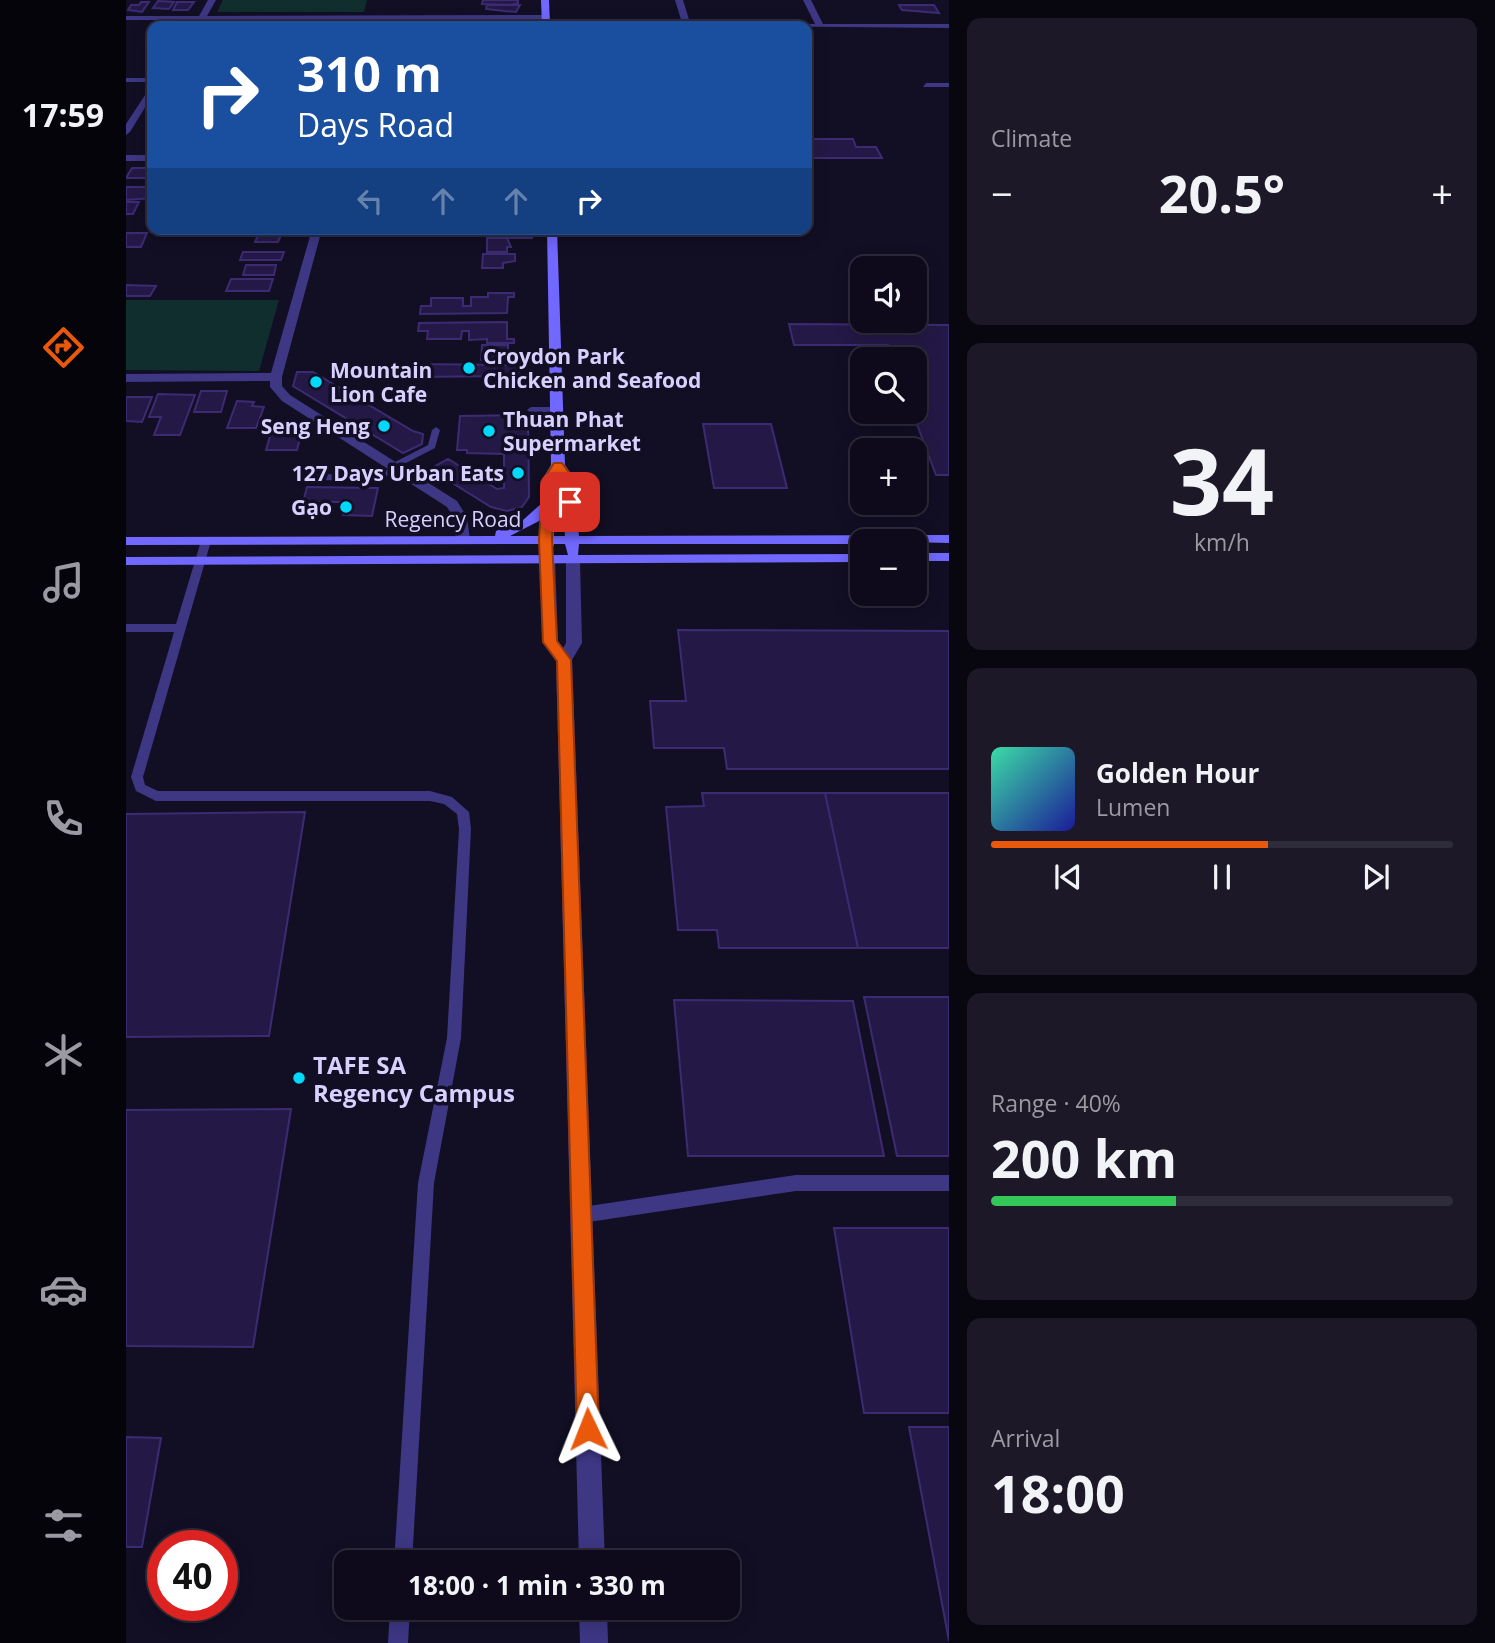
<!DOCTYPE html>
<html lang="en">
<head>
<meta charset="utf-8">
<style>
	body { margin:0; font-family:"Open Sans",sans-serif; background:#1c1828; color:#f1f3f6; height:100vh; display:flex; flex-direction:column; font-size:26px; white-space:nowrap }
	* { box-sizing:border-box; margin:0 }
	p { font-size:23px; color:#9b9aa3 }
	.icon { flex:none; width:38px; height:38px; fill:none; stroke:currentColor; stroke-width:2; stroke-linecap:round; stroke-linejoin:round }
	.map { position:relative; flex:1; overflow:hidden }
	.details { display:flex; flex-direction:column; gap:18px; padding:18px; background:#08060f; width:546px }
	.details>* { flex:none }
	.hud { position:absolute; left:21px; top:21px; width:665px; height:214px; border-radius:14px; box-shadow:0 4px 18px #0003,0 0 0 2px #2e2b3a; background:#1a4fa0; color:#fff; overflow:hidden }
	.buttons { position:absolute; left:724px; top:256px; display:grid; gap:14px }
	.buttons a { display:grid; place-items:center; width:77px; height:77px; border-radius:14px; background:#0e0a1b; box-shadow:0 4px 18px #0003,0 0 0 2px #2e2b3a; font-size:35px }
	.speed { position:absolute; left:21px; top:1530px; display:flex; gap:14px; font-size:35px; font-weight:700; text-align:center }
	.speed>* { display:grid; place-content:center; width:91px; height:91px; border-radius:50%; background:#0e0a1b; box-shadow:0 4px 18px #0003,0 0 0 2px #2e2b3a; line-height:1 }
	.speed .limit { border:10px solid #d22; background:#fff; color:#111 }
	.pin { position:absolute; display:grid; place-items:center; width:60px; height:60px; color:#fff; margin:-30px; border-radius:14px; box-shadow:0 4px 10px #0006 }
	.me { position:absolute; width:77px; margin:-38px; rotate:358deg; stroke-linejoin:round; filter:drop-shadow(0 0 5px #0008) }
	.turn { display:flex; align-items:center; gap:24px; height:147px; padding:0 35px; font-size:32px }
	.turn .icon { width:91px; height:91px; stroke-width:2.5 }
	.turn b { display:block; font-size:49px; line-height:60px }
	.lanes { display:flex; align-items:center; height:66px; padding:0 35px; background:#0003; justify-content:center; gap:35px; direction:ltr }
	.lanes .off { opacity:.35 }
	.big { font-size:52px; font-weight:700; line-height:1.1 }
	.details .widget { flex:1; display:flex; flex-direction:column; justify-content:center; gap:10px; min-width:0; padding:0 24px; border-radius:14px; background:#1c1828 }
	.details .dial { align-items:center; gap:0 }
	.dial b { font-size:91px; line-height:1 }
	.song { display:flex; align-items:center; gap:21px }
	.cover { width:84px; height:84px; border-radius:10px; background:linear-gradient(135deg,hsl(160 70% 55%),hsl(240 70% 35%)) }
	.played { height:7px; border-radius:4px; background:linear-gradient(90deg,#ea580c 60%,#2e2b3a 60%) }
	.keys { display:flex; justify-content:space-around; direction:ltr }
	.heat { display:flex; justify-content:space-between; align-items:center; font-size:38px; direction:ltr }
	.charge { height:10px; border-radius:5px; background:linear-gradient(90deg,#34c759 40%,#2e2b3a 0) }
	.trip { position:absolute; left:208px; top:1550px; width:406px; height:70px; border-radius:14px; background:#0e0a1b; box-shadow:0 4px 18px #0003,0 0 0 2px #2e2b3a; font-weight:700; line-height:70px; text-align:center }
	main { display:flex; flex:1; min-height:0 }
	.menu { display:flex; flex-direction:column; width:126px; justify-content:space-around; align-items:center; background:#06040b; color:#9b9aa3 }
	.menu .icon { width:49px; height:49px }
	.menu .active { color:#ea580c }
	.menu b { font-size:32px; color:#f1f3f6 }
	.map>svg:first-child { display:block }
	.green { fill:#102e2e }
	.building { fill:#241946; stroke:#3c2b72; stroke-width:2 }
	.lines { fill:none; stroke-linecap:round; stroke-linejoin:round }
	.service { fill:#3d3784; fill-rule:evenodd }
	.minor { fill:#3d3784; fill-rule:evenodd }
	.tertiary { fill:#3d3784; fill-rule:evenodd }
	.secondary { fill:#7168ff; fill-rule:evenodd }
	.route { fill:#ea580c; stroke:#983908; stroke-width:2 }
	.poi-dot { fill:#00d9fc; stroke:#120e24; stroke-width:2.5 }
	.labels { text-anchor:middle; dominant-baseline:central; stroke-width:7; stroke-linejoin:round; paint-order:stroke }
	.far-poi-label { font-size:21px; font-weight:bold; fill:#d8d1ff; stroke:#120e24; text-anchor:start }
	.far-street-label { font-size:21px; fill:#d8d1ff; stroke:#120e24 }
	.poi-label { font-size:24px; font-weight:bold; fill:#d8d1ff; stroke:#120e24; text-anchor:start }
</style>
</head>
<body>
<main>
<nav class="menu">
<b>17:59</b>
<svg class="icon active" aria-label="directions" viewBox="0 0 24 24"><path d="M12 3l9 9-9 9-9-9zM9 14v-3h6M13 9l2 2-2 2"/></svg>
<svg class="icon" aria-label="music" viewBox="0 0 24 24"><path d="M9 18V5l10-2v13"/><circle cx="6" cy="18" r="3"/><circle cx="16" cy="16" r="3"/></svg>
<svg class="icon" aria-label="phone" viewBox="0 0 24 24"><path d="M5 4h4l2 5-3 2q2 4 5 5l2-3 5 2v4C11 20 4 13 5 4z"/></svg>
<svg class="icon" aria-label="climate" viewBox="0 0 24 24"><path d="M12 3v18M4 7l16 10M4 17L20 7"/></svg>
<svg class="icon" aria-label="car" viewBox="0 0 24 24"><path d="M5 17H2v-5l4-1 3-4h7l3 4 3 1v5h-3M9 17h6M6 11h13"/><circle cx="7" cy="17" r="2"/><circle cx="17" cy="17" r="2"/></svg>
<svg class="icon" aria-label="filters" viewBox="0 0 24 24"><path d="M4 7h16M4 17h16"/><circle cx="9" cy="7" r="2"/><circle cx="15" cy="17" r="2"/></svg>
</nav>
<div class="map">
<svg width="823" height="1643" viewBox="0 0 823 1643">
	<rect width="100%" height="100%" fill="#120e24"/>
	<!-- green -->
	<path class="green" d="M97 0H241L238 12H91Z
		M90 21H224L222 26H83Z
		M0 300H153L133 371 0 370Z"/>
	<!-- building -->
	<path class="building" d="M357 0H392V3L386 5 356 4Z
		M32 1 48 2 43 9 27 8Z
		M15 2H23L16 12 2 10 5 5H13Z
		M51 2H68L62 10H47Z
		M361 5H394L390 12 378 11 360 9Z
		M773 5H808L813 13 776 10Z
		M681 139H727L730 147H750L756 158H681Z
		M6 168H26L21 178H0Z
		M0 187H26V198L0 200Z
		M0 202H13L7 214H0Z
		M377 229H406V238H377Z
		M0 233H21L15 247H0Z
		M133 233H156L152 242H129Z
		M361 238H381L385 247H381V252H361Z
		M117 252H158L155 260H114Z
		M357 254H389V261L377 263V268H356Z
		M120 265H150L148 275H117Z
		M105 279H147L143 291H100Z
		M0 285 30 286 24 296H0Z
		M362 293H388V297H382L381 313 294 314 295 306H305V298H337V306H345V297H362Z
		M381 322V339H388V343H361V339L343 340V331H336L335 339H301L302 331H292L293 323Z
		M663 324 823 325V475H810L786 411H789V359H767L762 345H668Z
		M356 345H382V352H377V360H355Z
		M288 364 394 365 393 376 286 377Z
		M171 372H187L287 431 297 434 296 444 277 453 167 386Z
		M75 391H101L95 412H68Z
		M32 394 69 395 54 435H28L35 417H23Z
		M0 397H26L16 422 0 421Z
		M111 401 128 402 126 406 138 407 130 428H101Z
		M402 415 403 497 396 507 381 511 365 507 304 469 322 459 371 489 378 488V454L341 453V450H331L334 416Z
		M577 424H645L661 488H588Z
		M147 426H177L171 450H140Z
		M181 487 252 488 246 516 217 515 220 502H177Z
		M552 630 823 631V769H601L598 748H528L524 701H560Z
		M576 793H699L732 948H593L591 930H552L540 807 578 806Z
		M699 793H823V948H732Z
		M179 812 143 1036 0 1037V814Z
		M738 997H823V1156H771Z
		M548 1000 727 1001 758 1156H562Z
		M165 1109 127 1347 0 1346V1110Z
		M708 1228H823V1413H738Z
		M783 1427H823V1641Z
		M0 1437 35 1438 16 1547H0Z"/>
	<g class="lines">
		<!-- service -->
		<path class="service" d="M431 383 434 384V388L401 389 397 386 401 383Z
			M431 407 434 408V412L405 413 401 410 405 407Z
			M310 427 314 430 309 448 274 466V470L251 481 189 480 184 477 189 474 249 475 265 468V464L302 445 306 430Z
			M80 538 85 541 17 777 19 785 32 791H304L326 797 343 812 345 829 335 1038 308 1183 286 1563H268L292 1183 321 1038 333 829 331 814 318 804 304 801H30L10 791 5 777 48 632H0V624H50L75 541Z
			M670 1175H823V1191H670L456 1223 450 1221 448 1215 450 1209 456 1207Z
			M264 1608H284L282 1643H262Z"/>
		<!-- minor -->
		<path class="minor" d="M82 0H90L81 16 420 15 424 17 420 19 78 20 75 26H67L71 20H0V16H73Z
			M549 0H557L565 26H557Z
			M677 0H685L697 24H823V28L604 26 608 24H689Z
			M0 78H26V82H0Z
			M800 83H823V87H797Z
			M23 89H26V96L4 132 0 135V124Z
			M0 155H26V161H0Z
			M186 229H196L156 377V386L164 395 331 501 341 517 344 540 342 543 337 544 330 540 327 517 321 507 156 401 144 387V381L0 382V374L145 373Z"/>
		<!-- tertiary -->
		<path class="tertiary" d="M422 555 429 559 432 641 437 648 440 643V559L447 555 454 559 456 643 446 660 479 1563H453L430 661 416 642 415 559Z
			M453 1608H481L482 1643H454Z"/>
		<!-- secondary -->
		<path class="secondary" d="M415 0H423L424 26H416Z
			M421 229H431L439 465 448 478 453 536 823 535V543L737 541V544H453L452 555 737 554V562L0 565V557L442 555 439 544H428L426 551H416L414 544 0 545V537L369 536 370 531 397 520 416 503V480L425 465ZM432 475 434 478 439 536H428L430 480ZM415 520 414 536H384Z
			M789 553H823V561H789Z"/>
	</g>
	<!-- route -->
	<path class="route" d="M428 463H436L447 478 450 502 444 506 438 502 433 474 429 480 426 540 431 641 445 660 473 1429 470 1437 462 1441 454 1437 451 1429 431 661 417 642 413 540 417 480Z"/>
	<!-- markers -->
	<g class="poi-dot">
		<circle cx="343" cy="368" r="7"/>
		<circle cx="190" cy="382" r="7"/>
		<circle cx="258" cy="426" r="7"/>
		<circle cx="363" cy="431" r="7"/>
		<circle cx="392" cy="473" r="7"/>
		<circle cx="220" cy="507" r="7"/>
		<circle cx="173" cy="1078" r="7"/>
	</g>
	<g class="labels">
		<!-- far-poi labels -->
		<g class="far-poi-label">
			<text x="357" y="356">Croydon Park<tspan x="357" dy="24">Chicken and Seafood</tspan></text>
			<text x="204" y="370">Mountain<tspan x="204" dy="24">Lion Cafe</tspan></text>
			<text x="377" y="419">Thuan Phat<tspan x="377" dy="24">Supermarket</tspan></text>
			<text x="244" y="426" text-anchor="end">Seng Heng</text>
			<text x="378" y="473" text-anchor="end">127 Days Urban Eats</text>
			<text x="206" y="507" text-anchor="end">Gạo</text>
		</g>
		<!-- far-street labels -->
		<g class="far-street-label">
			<text x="327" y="519">Regency Road</text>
		</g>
		<!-- poi labels -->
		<g class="poi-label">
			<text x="187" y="1064">TAFE SA<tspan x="187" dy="28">Regency Campus</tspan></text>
		</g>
	</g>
</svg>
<div class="buttons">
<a><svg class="icon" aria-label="sound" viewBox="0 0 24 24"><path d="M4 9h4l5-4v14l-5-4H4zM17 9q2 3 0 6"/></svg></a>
<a><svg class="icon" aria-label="search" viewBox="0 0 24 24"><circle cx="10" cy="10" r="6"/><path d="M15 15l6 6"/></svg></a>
<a>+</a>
<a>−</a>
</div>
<div class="speed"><div class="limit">40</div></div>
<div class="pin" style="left:444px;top:502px;background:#d93025"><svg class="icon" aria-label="arrive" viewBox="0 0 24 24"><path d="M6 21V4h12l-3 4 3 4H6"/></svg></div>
<svg class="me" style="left:462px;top:1429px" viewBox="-20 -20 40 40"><path d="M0-17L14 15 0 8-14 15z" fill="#ea580c" stroke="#fff" stroke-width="4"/></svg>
<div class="trip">18:00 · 1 min · 330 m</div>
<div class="hud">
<div class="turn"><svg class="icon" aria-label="right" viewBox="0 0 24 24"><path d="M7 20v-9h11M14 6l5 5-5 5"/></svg><div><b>310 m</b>Days Road</div></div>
<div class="lanes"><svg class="icon off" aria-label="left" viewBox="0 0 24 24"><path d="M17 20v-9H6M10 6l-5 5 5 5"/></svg><svg class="icon off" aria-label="ahead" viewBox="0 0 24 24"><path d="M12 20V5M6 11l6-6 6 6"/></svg><svg class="icon off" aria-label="ahead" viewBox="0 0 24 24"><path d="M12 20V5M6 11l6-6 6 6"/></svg><svg class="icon" aria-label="right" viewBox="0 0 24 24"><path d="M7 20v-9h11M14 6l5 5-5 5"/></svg></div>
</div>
</div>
<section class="details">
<div class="widget"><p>Climate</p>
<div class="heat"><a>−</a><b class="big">20.5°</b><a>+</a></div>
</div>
<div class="widget dial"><b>34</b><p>km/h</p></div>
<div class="widget">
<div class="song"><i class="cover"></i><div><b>Golden Hour</b><p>Lumen</p></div></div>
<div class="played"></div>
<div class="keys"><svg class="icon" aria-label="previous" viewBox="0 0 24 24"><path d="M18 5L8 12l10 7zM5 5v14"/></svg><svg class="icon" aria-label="pause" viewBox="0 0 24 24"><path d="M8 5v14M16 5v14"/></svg><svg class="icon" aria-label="next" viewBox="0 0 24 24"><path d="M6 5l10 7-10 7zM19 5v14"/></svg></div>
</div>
<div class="widget"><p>Range · 40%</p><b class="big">200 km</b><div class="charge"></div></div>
<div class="widget"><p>Arrival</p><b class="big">18:00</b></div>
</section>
</main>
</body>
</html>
